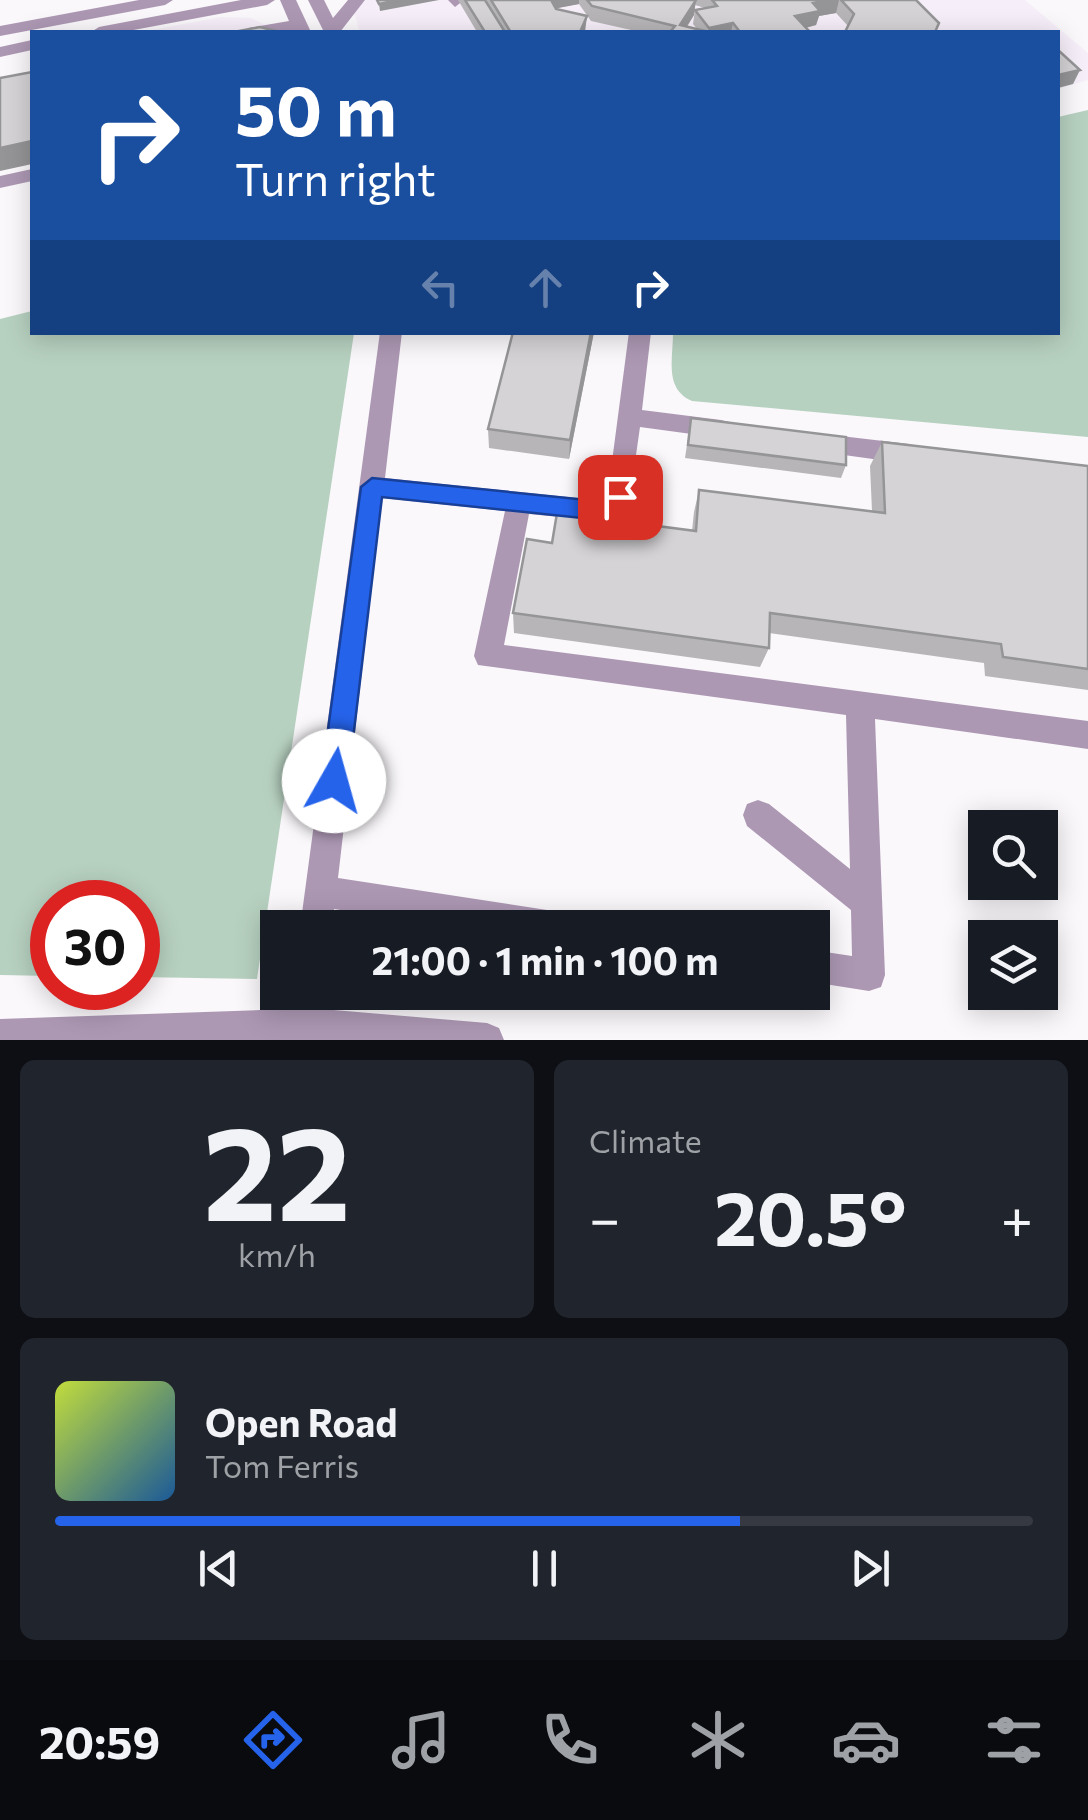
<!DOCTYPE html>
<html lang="en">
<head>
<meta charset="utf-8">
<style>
	body { margin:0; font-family:Commissioner,sans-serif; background:#20242c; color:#f1f3f6; height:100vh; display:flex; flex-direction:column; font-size:38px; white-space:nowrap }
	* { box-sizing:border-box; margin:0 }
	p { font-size:32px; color:#9ea1a6 }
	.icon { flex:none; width:55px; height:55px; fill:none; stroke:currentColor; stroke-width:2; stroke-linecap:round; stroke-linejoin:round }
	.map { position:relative; height:1040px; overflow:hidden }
	.details { display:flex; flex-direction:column; gap:20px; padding:20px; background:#0d0f14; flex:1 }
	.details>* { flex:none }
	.banner { position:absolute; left:30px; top:30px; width:1030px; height:305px; border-radius:0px; box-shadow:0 5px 25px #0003; background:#1a4fa0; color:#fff; overflow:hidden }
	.controls { position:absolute; left:968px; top:810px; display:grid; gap:20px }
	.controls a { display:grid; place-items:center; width:90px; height:90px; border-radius:0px; background:#171b24; box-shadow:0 5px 25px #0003; font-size:50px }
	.speed { position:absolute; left:30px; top:880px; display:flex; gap:20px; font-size:50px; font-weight:700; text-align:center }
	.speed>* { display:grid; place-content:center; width:130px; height:130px; border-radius:50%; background:#171b24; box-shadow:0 5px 25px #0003; line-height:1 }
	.speed .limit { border:15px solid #d22; background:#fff; color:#111 }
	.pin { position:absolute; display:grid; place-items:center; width:85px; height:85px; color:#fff; margin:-42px; border-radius:20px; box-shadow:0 5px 15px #0006 }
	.me { position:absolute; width:110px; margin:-55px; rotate:7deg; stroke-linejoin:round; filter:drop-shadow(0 0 8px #0008) }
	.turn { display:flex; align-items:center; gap:35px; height:210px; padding:0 40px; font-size:45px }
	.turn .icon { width:130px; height:130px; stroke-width:2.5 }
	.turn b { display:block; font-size:70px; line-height:85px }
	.lanes { display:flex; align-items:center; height:95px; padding:0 40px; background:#0003; justify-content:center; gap:50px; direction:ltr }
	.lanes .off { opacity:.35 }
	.big { font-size:75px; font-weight:700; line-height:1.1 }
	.details .widget { flex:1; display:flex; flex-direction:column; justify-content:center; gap:15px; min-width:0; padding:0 35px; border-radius:15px; background:#20242c }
	.details .dial { align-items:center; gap:0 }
	.dial b { font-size:130px; line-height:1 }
	.song { display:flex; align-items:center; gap:30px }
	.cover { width:120px; height:120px; border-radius:15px; background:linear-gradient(135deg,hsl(70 70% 55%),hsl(210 70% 35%)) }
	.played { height:10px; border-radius:5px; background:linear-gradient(90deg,#2563eb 70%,#363941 70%) }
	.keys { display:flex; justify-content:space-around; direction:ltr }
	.heat { display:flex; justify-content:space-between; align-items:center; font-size:55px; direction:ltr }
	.details .tiles { flex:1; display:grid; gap:20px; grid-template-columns:1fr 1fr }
	.widget:last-child { grid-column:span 2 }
	.trip { position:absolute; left:260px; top:910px; width:570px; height:100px; border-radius:0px; background:#171b24; box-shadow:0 5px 25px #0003; font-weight:700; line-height:100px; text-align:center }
	.tabs { display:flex; height:160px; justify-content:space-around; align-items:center; background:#090b0e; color:#9ea1a6 }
	.tabs .icon { width:70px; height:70px }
	.tabs .on { color:#2563eb }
	.tabs b { font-size:45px; color:#f1f3f6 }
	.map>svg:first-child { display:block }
	.built { fill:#f6eef8 }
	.green { fill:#b7d1c0 }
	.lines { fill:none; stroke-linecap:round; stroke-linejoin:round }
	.minor { fill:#ad98b4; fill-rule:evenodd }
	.wall { fill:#b7b5b8; fill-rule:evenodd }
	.shaded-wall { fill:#959496 }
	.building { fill:#d5d3d6; stroke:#959496; stroke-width:2.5 }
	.route { fill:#2563eb; stroke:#184099; stroke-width:2.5 }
</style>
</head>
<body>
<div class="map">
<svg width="1088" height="1040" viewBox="0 0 1088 1040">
	<rect width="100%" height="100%" fill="#faf8fb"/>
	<!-- built -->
	<path class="built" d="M366 0H1025L1088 53V80L1058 89V32H360L354 13Z
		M221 17 251 18 281 32H141Z"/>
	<!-- green -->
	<path class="green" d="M1088 110V437L692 401C664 389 673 359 673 333L1058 332V117Z
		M32 311V332L354 333 257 979 138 977V902H52V976L0 975V319Z"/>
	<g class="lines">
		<!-- minor -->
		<path class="minor" d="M139 0H173L165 5 0 36V26Z
			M241 0H275L267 5 123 32H91L99 27Z
			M280 0H296L311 32H246L248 28 289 21Z
			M308 0H324L333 18 348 0H365L340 32H324Z
			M448 0H464L455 7Z
			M32 40V50L0 57V47Z
			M32 169V181L0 188V176Z
			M380 332H402L385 478 597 500 608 492 629 332H651L642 410 721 420 729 422 733 429 729 436 721 438 640 427 629 504 601 521 529 514 504 645 1088 721V749L875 719 885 975 881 987 869 991 812 982V950L852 956 851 910 747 826 743 815 747 804 758 800 769 804 850 869 846 715 478 665 474 656 505 511 382 498 338 878 560 912 571 917 576 928H454L334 909 332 928H300Z
			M815 433 909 444 917 447 921 454 917 461 909 464 815 451 807 449 803 442 807 435Z
			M291 992H324L322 1009 487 1023 499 1028 504 1040H0V1019L289 1009Z"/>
	</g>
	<!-- wall -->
	<path class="wall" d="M458 0H916L848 26 836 13 819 16 816 25 806 28 810 32H640L591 21 579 4 556 8 586 31 585 32H477ZM695 5 705 8 695 10 693 24 697 29 687 27 694 15Z
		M513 332H594L569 459 489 448 488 429Z
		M691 418 846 465 841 478 685 458Z
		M882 442 1088 466V690L985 676 984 663 769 633V648L760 667 514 633 513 613 552 543 692 531 694 512 699 490 872 511 870 466Z"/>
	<!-- shaded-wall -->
	<path class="shaded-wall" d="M400 0H439L380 11 379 4Z
		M548 0H579V4L548 10Z
		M696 0 694 15 683 32 680 25Z
		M831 0H839L836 13 819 16 816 25 792 31 795 16 813 3Z
		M587 16 585 32H580Z
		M733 23 731 32H708L709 28Z
		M1080 70 1073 84 1058 88V75Z
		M32 141V164L0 171V148Z
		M591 332H594L569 459 570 440Z"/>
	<!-- building -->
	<path class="building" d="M377 0H400L379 4Z
		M465 0H485L505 32H485Z
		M491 0H551L556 9 587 16 580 32H516L510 31Z
		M587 0H696L680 25 709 32H670L675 26 592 6Z
		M712 0H831L813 3 820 11 795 16 810 32H740L733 23 709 28 695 10 717 6Z
		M841 0H916L939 23 935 32H845L854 14Z
		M260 27 280 32H234Z
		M1058 50 1080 70 1058 75Z
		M32 72V141L0 148V78Z
		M513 332H591L570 440 488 429Z
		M691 418 846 437V465L688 445Z
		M882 442 1088 466V669L1003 657 1001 644 770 613 769 648 513 613 527 539 552 543 557 513 696 531 699 490 885 513Z"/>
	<!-- route -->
	<path class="route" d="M372 478 597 501 620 488 632 497 628 503 601 520 382 497 348 781 344 790 334 794 325 790 321 781 361 487Z"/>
</svg>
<div class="controls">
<a><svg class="icon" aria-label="search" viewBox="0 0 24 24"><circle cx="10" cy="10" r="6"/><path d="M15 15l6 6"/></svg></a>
<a><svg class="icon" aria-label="layers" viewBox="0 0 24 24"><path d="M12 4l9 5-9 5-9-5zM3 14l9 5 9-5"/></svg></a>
</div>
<div class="speed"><div class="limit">30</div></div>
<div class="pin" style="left:620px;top:497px;background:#d93025"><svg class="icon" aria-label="arrive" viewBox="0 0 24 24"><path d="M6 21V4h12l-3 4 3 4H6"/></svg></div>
<svg class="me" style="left:334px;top:781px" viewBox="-20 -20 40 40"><circle r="19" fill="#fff"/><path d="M0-13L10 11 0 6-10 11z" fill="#2563eb"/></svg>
<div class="trip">21:00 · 1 min · 100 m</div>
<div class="banner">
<div class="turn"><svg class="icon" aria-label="right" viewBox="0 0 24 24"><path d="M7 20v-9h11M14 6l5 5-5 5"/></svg><div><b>50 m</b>Turn right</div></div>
<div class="lanes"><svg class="icon off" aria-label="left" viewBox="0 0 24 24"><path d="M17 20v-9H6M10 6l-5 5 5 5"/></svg><svg class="icon off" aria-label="ahead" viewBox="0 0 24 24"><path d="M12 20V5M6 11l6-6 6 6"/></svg><svg class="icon" aria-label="right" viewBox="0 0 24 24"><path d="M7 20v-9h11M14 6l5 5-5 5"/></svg></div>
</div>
</div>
<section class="details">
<div class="tiles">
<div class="widget dial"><b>22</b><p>km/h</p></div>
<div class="widget"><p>Climate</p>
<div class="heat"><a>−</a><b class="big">20.5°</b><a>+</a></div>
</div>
<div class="widget">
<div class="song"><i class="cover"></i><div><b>Open Road</b><p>Tom Ferris</p></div></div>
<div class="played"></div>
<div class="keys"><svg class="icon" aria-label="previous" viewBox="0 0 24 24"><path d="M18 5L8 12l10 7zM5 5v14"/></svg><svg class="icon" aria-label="pause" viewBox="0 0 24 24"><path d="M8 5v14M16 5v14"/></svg><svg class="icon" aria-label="next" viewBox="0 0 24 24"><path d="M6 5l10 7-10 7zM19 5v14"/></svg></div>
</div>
</div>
</section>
<nav class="tabs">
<b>20:59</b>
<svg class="icon on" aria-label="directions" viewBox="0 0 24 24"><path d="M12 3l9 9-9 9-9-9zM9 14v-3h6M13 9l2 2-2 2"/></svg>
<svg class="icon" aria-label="music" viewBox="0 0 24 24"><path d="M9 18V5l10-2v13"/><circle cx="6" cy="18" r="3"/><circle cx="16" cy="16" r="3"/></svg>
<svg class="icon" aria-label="phone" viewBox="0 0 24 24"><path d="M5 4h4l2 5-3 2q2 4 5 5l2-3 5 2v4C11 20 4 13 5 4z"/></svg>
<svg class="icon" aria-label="climate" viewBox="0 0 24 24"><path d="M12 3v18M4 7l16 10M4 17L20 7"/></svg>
<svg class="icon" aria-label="car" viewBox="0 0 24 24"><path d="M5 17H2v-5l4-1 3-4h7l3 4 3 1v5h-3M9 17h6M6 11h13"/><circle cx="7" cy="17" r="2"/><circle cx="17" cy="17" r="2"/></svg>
<svg class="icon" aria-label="filters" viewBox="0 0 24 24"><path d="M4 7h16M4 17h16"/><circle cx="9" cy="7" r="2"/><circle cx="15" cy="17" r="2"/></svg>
</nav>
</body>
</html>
